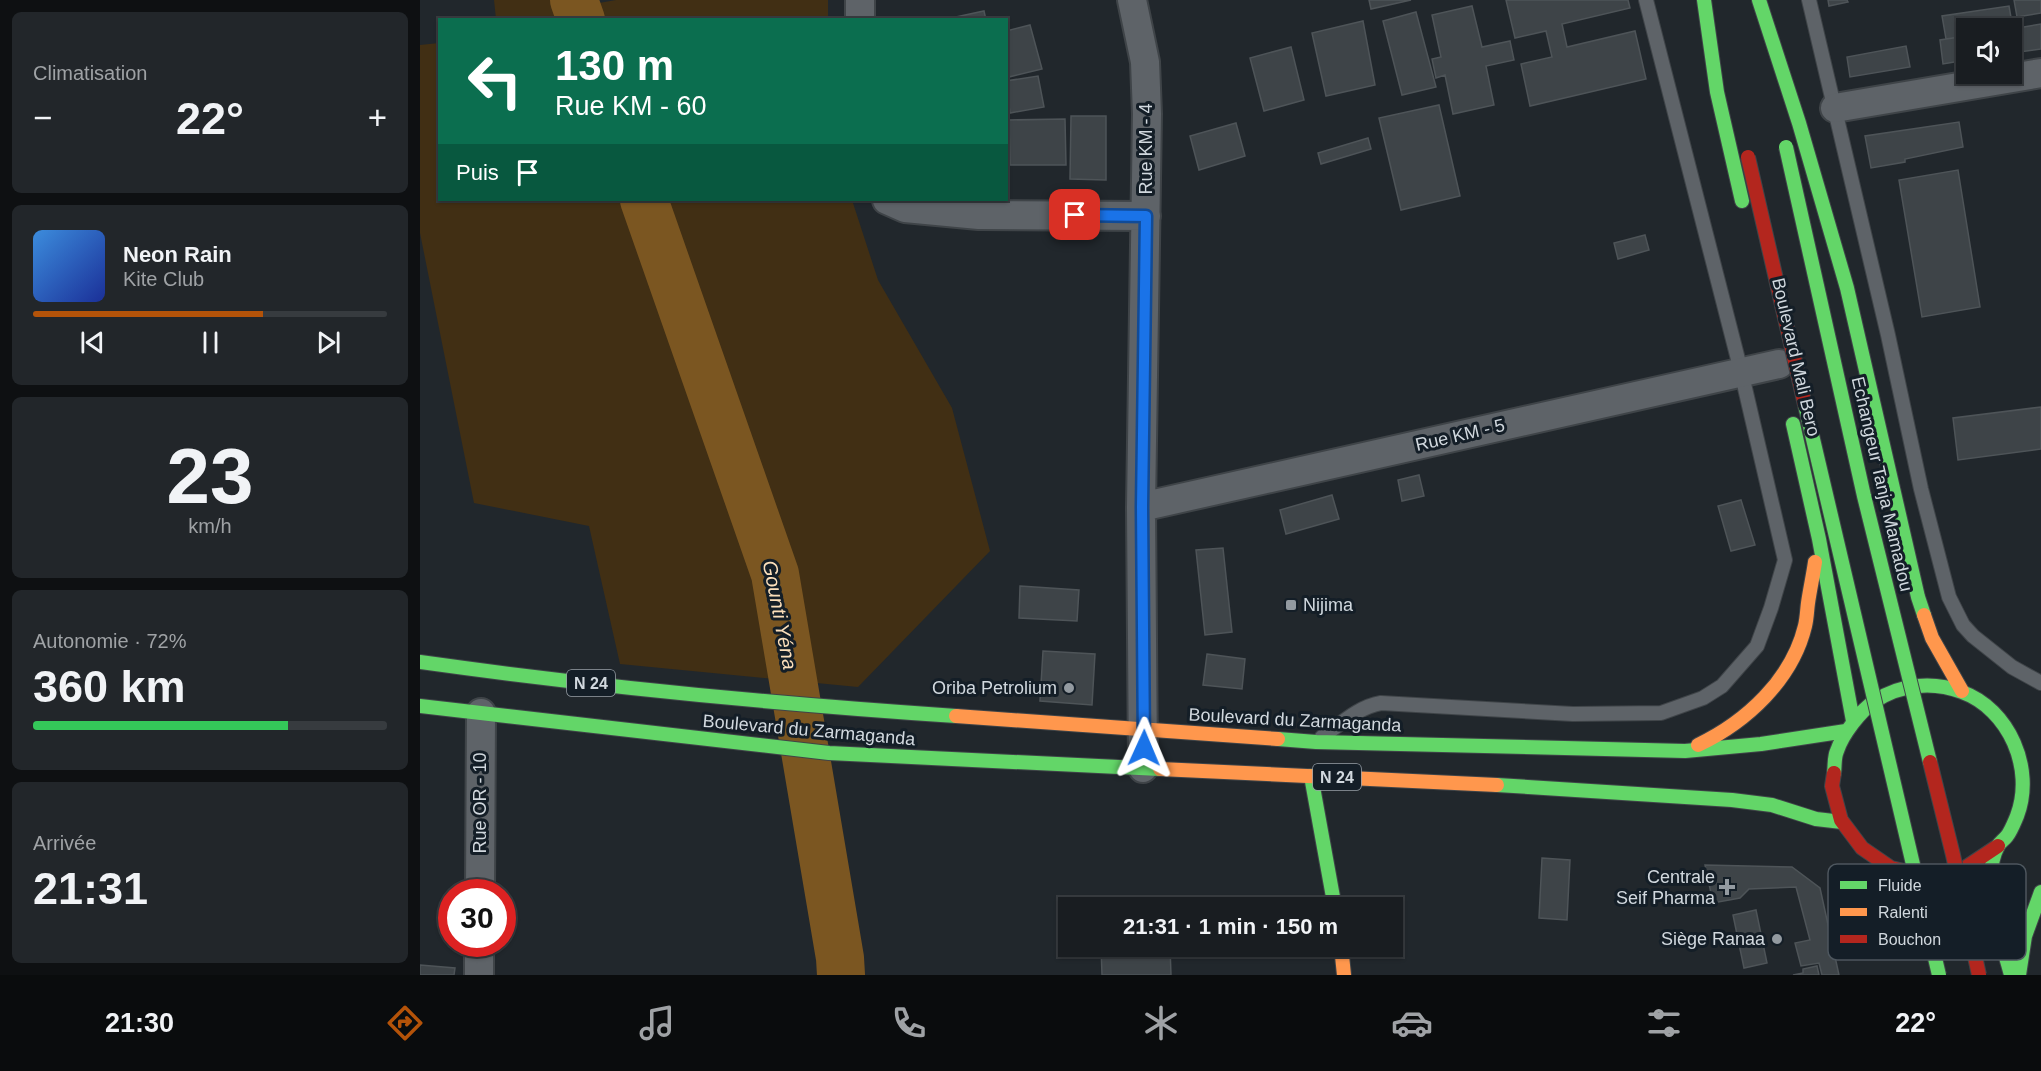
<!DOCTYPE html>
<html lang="fr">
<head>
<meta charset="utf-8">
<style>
	body { margin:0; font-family:Helvetica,sans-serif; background:#22262a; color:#f1f3f6; height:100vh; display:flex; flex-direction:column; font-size:22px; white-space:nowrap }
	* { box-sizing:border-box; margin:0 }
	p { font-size:20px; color:#9fa2a5 }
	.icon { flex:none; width:33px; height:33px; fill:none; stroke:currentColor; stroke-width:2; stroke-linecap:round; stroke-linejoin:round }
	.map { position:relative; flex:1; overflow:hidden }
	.sheet { display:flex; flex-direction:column; gap:12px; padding:12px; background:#0e1012; width:420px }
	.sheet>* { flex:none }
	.hud { position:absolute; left:18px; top:18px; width:570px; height:183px; border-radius:0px; box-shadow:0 2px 4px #0004,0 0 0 2px #373b3f; background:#0b6e4f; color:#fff; overflow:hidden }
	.buttons { position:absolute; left:1536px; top:18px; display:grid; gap:12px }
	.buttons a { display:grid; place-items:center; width:66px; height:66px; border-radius:0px; background:#191d21; box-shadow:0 2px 4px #0004,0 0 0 2px #373b3f; font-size:30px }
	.speed { position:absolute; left:18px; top:879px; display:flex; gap:12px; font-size:30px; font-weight:700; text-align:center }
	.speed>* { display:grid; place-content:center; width:78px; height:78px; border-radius:50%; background:#191d21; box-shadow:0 2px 4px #0004,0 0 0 2px #373b3f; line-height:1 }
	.speed .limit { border:9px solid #d22; background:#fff; color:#111 }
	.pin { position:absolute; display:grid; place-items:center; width:51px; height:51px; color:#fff; margin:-26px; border-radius:12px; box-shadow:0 3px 9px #0006 }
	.me { position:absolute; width:66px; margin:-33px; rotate:1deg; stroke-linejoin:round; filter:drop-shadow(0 0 4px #0008) }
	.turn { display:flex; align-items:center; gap:21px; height:126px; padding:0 18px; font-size:27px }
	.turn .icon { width:78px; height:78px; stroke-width:2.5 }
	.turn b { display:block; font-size:42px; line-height:51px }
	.then { display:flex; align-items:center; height:57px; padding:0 18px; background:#0003; gap:12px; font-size:22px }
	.big { font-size:45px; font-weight:600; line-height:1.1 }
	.sheet .card { flex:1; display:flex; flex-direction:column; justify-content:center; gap:9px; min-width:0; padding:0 21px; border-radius:9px; background:#22262a }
	.sheet .dial { align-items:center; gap:0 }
	.dial b { font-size:78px; line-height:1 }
	.song { display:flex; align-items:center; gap:18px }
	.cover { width:72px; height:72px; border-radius:9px; background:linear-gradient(135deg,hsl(210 70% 55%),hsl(230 70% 35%)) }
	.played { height:6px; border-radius:3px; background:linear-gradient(90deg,#b45309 65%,#373b3f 65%) }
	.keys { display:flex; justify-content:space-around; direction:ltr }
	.heat { display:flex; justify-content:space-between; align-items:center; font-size:33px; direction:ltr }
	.charge { height:9px; border-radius:4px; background:linear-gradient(90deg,#34c759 72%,#373b3f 0) }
	.trip { position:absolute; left:638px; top:897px; width:345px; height:60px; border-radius:0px; background:#191d21; box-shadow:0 2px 4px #0004,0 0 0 2px #373b3f; font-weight:600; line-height:60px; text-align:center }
	.dock { display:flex; height:96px; justify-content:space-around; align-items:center; background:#0a0c0d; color:#9fa2a5 }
	.dock .icon { width:42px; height:42px }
	.dock .on { color:#b45309 }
	.dock b { font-size:27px; color:#f1f3f6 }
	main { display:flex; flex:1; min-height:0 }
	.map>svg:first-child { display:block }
	.green { fill:#412f14 }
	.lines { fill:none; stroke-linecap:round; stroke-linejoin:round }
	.river { stroke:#7b5621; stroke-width:48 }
	.building { fill:#3e4448; stroke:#4e5458; stroke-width:1.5 }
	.lane-casing { stroke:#3f4448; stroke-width:16 }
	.street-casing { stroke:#3f4448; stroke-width:32 }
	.fast-casing { stroke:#3f4448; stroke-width:16 }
	.slow-casing { stroke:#3f4448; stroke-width:16 }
	.jam-casing { stroke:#3f4448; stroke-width:16 }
	.lane { stroke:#5e6368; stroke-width:14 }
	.street { stroke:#5e6368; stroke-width:28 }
	.fast { stroke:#63d668; stroke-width:14 }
	.slow { stroke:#ff974d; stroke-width:14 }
	.jam { stroke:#b3261e; stroke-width:14 }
	.fast-bridge-casing { stroke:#3f4448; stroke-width:16; stroke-linecap:butt }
	.jam-bridge-casing { stroke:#3f4448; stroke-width:16; stroke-linecap:butt }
	.fast-bridge { stroke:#63d668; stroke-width:14 }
	.jam-bridge { stroke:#b3261e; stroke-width:14 }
	.route-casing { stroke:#114b97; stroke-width:15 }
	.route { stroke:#1a73e8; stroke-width:10 }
	.poi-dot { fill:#939aa0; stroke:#141e27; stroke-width:2 }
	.labels { text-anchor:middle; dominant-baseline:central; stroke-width:6; stroke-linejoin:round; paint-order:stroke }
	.shield { fill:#141e27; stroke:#98a0a7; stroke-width:1.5 }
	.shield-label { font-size:16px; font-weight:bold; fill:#d1d8de }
	.street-label { font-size:18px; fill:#d1d8de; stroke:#141e27 }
	.poi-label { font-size:18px; fill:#d1d8de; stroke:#141e27; text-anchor:end }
	.water-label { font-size:20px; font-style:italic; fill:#fcdfba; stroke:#141e27 }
	.key { fill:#141e27; stroke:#4d565e; stroke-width:1.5 }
	.key-label { font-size:16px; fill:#d1d8de }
</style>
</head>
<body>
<main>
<section class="sheet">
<div class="card"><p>Climatisation</p>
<div class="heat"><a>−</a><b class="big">22°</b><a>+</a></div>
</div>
<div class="card">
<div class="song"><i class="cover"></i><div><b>Neon Rain</b><p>Kite Club</p></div></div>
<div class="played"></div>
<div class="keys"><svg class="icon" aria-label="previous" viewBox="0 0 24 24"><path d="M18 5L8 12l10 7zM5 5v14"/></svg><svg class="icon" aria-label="pause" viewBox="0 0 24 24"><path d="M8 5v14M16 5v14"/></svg><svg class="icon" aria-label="next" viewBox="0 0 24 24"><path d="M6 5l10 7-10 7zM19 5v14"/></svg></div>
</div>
<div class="card dial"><b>23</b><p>km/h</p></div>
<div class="card"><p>Autonomie · 72%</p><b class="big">360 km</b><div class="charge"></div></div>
<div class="card"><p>Arrivée</p><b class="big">21:31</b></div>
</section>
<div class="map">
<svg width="1621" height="975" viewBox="0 0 1621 975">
	<rect width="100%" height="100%" fill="#21272c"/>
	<!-- green -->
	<path class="green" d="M74 0H179V3L196 0H408V19H76Z
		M19 43 20 200H432L458 280 532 408 570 551 438 687 200 664 169 526 54 503 0 233V45Z"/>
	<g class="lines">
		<!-- river -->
		<path class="river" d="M154 0 161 20
			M224 200 355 574 420 958 421 975"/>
	</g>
	<!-- building -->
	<path class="building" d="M949 0H991L951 9Z
		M1086 0H1208L1210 8 1142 24 1147 47 1215 31 1226 79 1110 106 1101 64 1132 57 1126 31 1095 38Z
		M1408 0H1427L1428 2 1409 6Z
		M1594 0H1621V13L1597 17Z
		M1052 6 1062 47 1090 41 1094 60 1066 66 1074 105 1033 114 1025 75 1016 78 1012 59 1021 57 1012 15Z
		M1589 6 1593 29 1546 28V36L1526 39 1522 16Z
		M564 11 566 20H532L531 18Z
		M996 12 1016 87 982 95 963 21Z
		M943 21 955 85 906 96 892 33Z
		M1621 24V49L1592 53V29Z
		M610 25 622 69 589 77 586 67V31Z
		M1546 36V60L1523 64 1520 40Z
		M1486 46 1490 67 1430 77 1427 57Z
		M871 47 884 100 844 111 830 58Z
		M618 76 624 107 590 113 586 81Z
		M1019 105 1040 196 981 210 959 118Z
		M651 116H686V180L650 179Z
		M645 119 646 165H590L589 120Z
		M1539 122 1543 147 1485 159V162L1451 168 1445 136Z
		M816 123 825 156 779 170 770 136Z
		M948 138 951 149 901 164 898 153Z
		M1538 170 1560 307 1502 317 1479 180Z
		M1225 235 1229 250 1198 259 1194 243Z
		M1621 407V449L1538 460 1533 418Z
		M999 475 1004 496 982 501 978 480Z
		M912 495 919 519 866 534 860 510Z
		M1321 500 1335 545 1311 551 1298 506Z
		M803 548 812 632 785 635 776 550Z
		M600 586 659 590 657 621 599 618Z
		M623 651 675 654 672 705 620 701Z
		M787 654 825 659 822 689 783 685Z
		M1122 858 1150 860 1147 920 1119 918Z
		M1285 865 1372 867 1400 888 1419 975H1402L1399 963 1381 966 1375 943 1390 940 1376 887 1329 889 1320 898 1293 903Z
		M1336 910 1347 963 1324 968 1313 915Z
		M681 946H750L751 975H682Z
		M0 965 35 968 34 975H0Z
		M1397 966 1399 975H1373L1383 973V969Z"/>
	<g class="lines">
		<defs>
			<path id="lane" d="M1389 0 1468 335 1501 489 1529 597 1543 625 1553 636 1592 667 1621 683
				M902 737C921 724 938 707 961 703L1153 714 1241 713 1283 698 1302 686 1337 646 1351 608 1365 560 1321 371 1226 0"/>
			<path id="street" d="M712 0 725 62 727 114 721 507 723 768
				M440 20V0
				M1415 108 1621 73
				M467 200 485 208 559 215 726 216
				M721 507 1359 364
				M60 892 61 713
				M59 975V944"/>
			<path id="fast" d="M1284 0 1297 92 1322 201
				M1339 0 1379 123 1427 288 1498 597 1504 615
				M1373 424 1399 539 1433 721
				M0 662C178 687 357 704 536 716
				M0 706 409 753 740 769
				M858 739 896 742 1265 751 1341 744 1426 731
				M1414 773C1415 766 1414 757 1417 751 1422 735 1441 710 1455 701 1481 684 1513 681 1542 692 1589 709 1615 769 1597 816 1594 823 1591 831 1587 836 1584 840 1580 842 1578 846 1573 855 1571 868 1571 877 1569 910 1583 944 1591 975
				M891 776 915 908
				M1077 785 1312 800 1352 805 1396 819 1422 822
				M1599 975 1605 936 1621 892"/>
			<path id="slow" d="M1504 615 1512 638 1542 691
				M536 716 858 739
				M1278 745C1326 722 1372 680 1385 626 1387 618 1387 610 1388 603 1390 589 1393 576 1395 562
				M740 769 1077 785
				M921 946 924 975"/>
			<path id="jam" d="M1414 773 1412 786 1421 820 1442 848 1471 868 1505 876 1542 870 1578 846"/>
		</defs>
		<!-- lane casing -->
		<use href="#lane" class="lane-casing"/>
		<!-- street casing -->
		<use href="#street" class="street-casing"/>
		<!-- fast casing -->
		<use href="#fast" class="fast-casing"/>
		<!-- slow casing -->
		<use href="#slow" class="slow-casing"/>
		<!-- jam casing -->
		<use href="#jam" class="jam-casing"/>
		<!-- lane -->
		<use href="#lane" class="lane"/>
		<!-- street -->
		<use href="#street" class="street"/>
		<!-- fast -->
		<use href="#fast" class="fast"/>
		<!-- slow -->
		<use href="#slow" class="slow"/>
		<!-- jam -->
		<use href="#jam" class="jam"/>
		<defs>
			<path id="fast-bridge" d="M1366 147 1444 496 1510 762
				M1385 405 1519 975"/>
			<path id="jam-bridge" d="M1328 157 1385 405
				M1510 762 1533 855 1559 975"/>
		</defs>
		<!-- fast-bridge casing -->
		<use href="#fast-bridge" class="fast-bridge-casing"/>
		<!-- jam-bridge casing -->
		<use href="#jam-bridge" class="jam-bridge-casing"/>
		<!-- fast-bridge -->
		<use href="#fast-bridge" class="fast-bridge"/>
		<!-- jam-bridge -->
		<use href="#jam-bridge" class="jam-bridge"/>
	</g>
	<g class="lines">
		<defs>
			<path id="route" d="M655 215 726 216 722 507 724 748"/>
		</defs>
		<!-- route casing -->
		<use href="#route" class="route-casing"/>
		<!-- route -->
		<use href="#route" class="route"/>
	</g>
	<!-- markers -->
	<g class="poi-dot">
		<rect x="865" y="599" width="12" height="12" rx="3"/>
		<circle cx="649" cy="688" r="6"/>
		<path d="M1304 878h6v6h6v6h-6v6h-6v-6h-6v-6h6z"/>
		<circle cx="1357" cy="939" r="6"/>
	</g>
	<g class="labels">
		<!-- shield labels -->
		<g class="shield">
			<rect x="147" y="670" width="48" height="26" rx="4.5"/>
			<rect x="893" y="764" width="48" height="26" rx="4.5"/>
		</g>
		<g class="shield-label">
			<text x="171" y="683">N 24</text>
			<text x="917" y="777">N 24</text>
		</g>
		<!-- street labels -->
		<g class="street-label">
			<text transform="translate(726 149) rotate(-90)">Rue KM - 4</text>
			<text transform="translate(1376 357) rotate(77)">Boulevard Mali Bero</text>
			<text transform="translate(1040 435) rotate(-13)">Rue KM - 5</text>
			<text transform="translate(1462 484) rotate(77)">Echangeur Tanja Mamadou</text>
			<text transform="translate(875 720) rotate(3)">Boulevard du Zarmaganda</text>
			<text transform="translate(389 730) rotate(5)">Boulevard du Zarmaganda</text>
			<text transform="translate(60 803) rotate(-90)">Rue OR - 10</text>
		</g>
		<!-- poi labels -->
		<g class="poi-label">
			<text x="883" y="605" text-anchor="start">Nijima</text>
			<text x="637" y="688">Oriba Petrolium</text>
			<text x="1295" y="877">Centrale<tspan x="1295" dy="21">Seif Pharma</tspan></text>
			<text x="1345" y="939">Siège Ranaa</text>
		</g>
		<!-- water labels -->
		<g class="water-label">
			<text transform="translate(360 615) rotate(79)">Gounti Yéna</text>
		</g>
	</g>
	<!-- legend -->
	<rect x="1408" y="864" width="198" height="96" rx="9" class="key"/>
	<rect x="1420" y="881" width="27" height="8" fill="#63d668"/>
	<rect x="1420" y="908" width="27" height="8" fill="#ff974d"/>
	<rect x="1420" y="935" width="27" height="8" fill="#b3261e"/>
	<g class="key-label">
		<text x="1458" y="891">Fluide</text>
		<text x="1458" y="918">Ralenti</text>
		<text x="1458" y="945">Bouchon</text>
	</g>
</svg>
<div class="buttons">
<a><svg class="icon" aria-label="sound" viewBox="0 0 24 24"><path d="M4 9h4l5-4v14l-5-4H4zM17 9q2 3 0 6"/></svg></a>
</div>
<div class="speed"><div class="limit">30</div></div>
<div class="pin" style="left:655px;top:215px;background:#d93025"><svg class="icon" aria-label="arrive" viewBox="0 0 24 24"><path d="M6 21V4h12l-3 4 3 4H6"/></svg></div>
<svg class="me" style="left:724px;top:748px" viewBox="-20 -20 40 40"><path d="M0-17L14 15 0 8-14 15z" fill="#1a73e8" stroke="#fff" stroke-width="4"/></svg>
<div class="trip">21:31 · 1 min · 150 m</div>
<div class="hud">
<div class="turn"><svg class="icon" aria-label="left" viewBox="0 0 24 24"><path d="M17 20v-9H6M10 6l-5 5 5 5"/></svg><div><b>130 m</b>Rue KM - 60</div></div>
<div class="then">Puis<svg class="icon" aria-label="arrive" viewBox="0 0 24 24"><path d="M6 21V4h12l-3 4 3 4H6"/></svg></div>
</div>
</div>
</main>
<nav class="dock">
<b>21:30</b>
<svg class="icon on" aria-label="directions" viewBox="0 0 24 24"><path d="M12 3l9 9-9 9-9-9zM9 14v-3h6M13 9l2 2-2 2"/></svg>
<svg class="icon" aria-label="music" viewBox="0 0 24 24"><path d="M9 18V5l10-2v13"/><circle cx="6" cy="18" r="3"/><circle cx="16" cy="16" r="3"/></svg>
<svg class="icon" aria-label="phone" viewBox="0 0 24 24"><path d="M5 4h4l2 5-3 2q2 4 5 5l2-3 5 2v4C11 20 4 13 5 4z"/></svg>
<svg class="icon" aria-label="climate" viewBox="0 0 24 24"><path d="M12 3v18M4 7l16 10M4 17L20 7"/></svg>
<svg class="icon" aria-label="car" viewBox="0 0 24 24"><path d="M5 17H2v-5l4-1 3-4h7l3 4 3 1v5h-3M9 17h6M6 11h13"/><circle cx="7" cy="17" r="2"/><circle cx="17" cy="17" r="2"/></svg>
<svg class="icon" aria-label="filters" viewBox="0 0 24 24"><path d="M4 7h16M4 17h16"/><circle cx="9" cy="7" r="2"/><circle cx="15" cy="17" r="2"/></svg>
<b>22°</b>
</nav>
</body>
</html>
